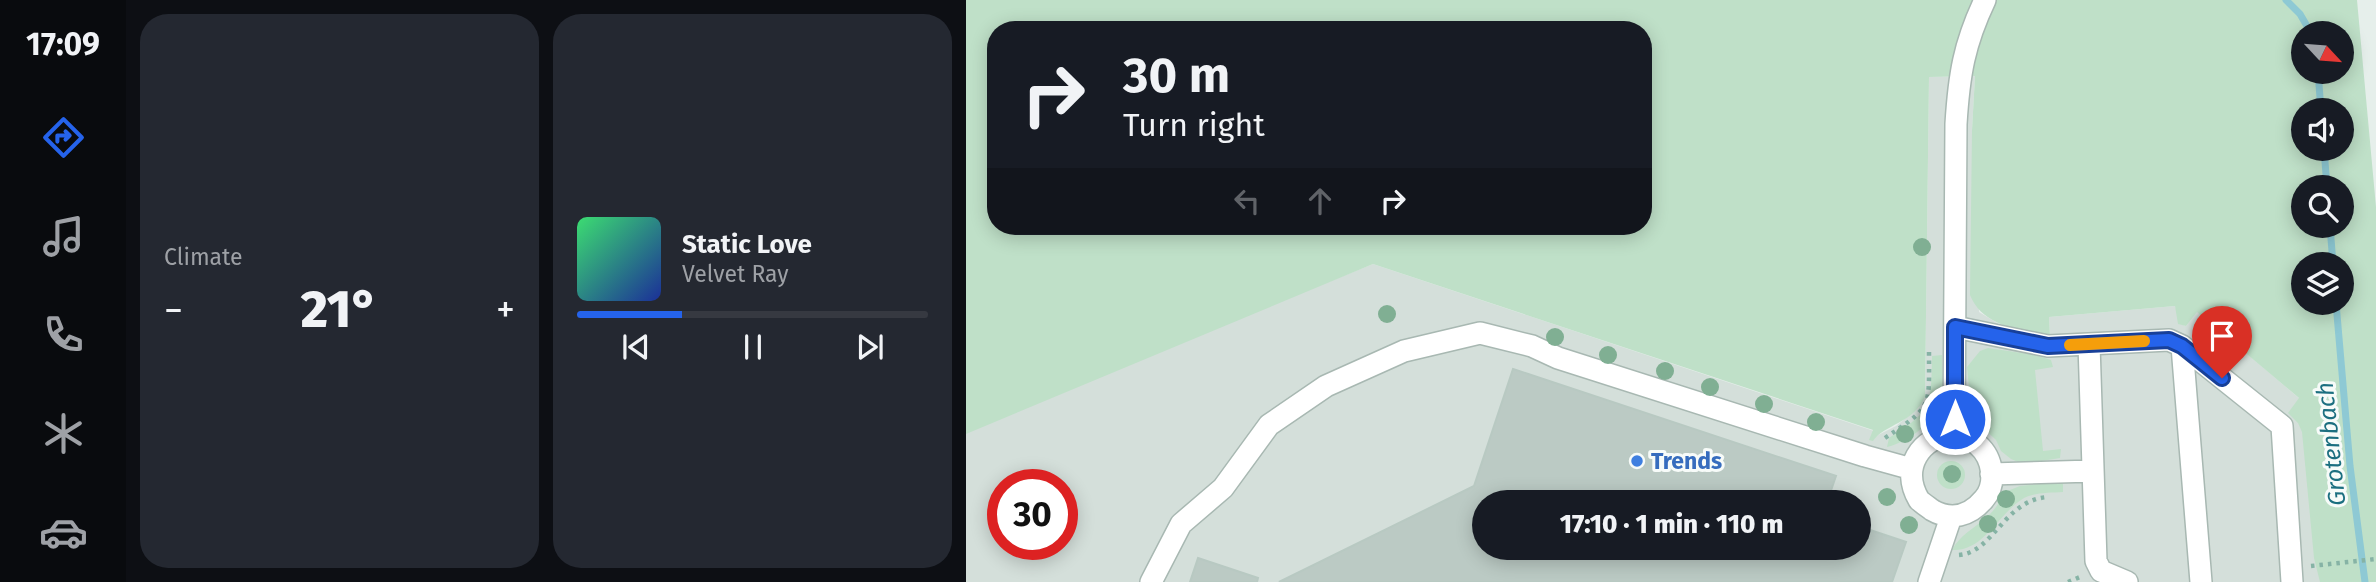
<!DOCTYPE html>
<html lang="en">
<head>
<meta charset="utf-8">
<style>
	body { margin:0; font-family:"Fira Sans",sans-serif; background:#242831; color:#f1f3f6; height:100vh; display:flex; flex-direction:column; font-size:26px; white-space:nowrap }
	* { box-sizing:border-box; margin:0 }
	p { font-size:23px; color:#9ea1a6 }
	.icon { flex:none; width:38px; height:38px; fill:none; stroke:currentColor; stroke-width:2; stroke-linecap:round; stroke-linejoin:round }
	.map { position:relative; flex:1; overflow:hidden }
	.drawer { display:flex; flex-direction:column; gap:14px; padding:14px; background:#0d0f14; width:840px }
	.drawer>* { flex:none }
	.hud { position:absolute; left:21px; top:21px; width:665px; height:214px; border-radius:28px; box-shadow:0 4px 18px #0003; background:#171b24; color:#f1f3f6; overflow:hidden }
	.needle { width:46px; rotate:116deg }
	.tools { position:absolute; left:1325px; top:21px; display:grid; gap:14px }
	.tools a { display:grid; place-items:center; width:63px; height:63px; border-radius:50%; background:#171b24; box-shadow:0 4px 18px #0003; font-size:35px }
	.speed { position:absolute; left:21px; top:469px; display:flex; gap:14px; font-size:35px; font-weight:700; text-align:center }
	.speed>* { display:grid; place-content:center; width:91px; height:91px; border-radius:50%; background:#171b24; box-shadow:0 4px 18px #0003; line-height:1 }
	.speed .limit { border:10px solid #d22; background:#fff; color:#111 }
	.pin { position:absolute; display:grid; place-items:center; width:60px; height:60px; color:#fff; margin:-72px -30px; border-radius:50% 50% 50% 0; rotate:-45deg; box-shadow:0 0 7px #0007 }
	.pin .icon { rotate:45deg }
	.me { position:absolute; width:77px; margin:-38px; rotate:0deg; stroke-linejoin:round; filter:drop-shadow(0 0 5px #0008) }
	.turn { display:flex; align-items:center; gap:24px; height:147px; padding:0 21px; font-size:32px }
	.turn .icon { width:91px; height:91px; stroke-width:2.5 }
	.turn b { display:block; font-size:49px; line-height:60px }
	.lanes { display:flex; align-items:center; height:66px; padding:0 21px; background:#0003; justify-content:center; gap:35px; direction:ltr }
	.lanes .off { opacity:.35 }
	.big { font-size:52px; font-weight:800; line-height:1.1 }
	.drawer .tile { flex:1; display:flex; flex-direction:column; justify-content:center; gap:10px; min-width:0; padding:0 24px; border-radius:28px; background:#242831 }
	.song { display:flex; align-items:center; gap:21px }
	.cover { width:84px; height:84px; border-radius:10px; background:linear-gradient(135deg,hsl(140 70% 55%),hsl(230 70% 35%)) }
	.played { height:7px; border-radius:4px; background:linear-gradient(90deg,#2563eb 30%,#363941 30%) }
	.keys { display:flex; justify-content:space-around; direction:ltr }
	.heat { display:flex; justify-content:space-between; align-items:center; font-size:38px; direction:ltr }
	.drawer .tiles { flex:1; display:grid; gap:14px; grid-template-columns:repeat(2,1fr) }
	.trip { position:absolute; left:506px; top:490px; width:399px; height:70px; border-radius:35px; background:#171b24; box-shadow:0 4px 18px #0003; font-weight:800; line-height:70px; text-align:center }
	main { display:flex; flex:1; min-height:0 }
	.tabs { display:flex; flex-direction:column; width:126px; justify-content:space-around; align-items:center; background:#090b0e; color:#9ea1a6 }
	.tabs .icon { width:49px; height:49px }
	.tabs .on { color:#2563eb }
	.tabs b { font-size:32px; color:#f1f3f6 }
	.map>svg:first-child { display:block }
	.built { fill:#d4dfda; fill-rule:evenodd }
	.green { fill:#bfe0c8; fill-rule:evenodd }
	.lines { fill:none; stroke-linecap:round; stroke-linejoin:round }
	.stream { stroke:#8ec9d4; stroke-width:7 }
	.building { fill:#bbcac4; stroke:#b8c9c2; stroke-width:2 }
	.minor-casing { stroke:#a8b8b2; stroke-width:24 }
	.path { stroke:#86b3a5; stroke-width:4.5; stroke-dasharray:3.5 5; stroke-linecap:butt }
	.minor { stroke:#fff; stroke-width:21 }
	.tree { fill:#80af93 }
	.route-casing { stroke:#184099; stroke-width:18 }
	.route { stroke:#2563eb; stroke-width:12 }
	.slow { stroke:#f59e0b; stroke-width:12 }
	.shop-dot { fill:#3f7fe0; stroke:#f7fbf9; stroke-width:2.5 }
	.labels { text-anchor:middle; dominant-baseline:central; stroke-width:6; stroke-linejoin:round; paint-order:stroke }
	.shop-label { font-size:23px; font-weight:bold; fill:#366cbe; stroke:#f7fbf9; text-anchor:start }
	.water-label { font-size:24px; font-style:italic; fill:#1c6f80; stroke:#f7fbf9 }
</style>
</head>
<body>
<main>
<nav class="tabs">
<b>17:09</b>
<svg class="icon on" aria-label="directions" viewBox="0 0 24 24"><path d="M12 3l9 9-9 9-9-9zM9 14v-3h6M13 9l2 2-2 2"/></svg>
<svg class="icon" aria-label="music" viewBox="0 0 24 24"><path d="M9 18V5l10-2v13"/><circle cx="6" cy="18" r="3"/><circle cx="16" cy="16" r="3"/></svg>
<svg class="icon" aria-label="phone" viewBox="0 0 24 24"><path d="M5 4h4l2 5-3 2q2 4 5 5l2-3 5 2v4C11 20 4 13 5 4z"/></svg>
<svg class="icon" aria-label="climate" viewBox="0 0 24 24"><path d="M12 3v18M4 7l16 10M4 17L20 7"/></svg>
<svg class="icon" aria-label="car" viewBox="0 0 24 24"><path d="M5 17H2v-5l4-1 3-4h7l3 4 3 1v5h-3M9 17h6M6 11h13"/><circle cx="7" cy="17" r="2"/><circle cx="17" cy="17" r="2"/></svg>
</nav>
<section class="drawer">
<div class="tiles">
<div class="tile"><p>Climate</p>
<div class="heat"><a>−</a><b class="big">21°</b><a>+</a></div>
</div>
<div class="tile">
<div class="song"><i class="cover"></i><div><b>Static Love</b><p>Velvet Ray</p></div></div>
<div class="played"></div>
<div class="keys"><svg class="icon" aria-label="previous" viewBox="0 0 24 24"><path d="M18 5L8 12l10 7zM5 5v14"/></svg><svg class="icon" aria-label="pause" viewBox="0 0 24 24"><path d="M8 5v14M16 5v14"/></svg><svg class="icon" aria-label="next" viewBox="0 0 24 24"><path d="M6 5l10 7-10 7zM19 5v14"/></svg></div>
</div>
</div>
</section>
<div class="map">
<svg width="1410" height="582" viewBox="0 0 1410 582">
	<rect width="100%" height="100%" fill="#e6efeb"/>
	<!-- built -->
	<path class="built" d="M1009 76 1006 130 1013 312 1033 324 1084 335 1083 317 1209 306 1216 324 1220 326 1231 311 1334 399 1364 582H0V428L407 264 908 431 904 439 930 426 952 408 959 397 963 77ZM37 485H96V544H37ZM518 502H892V548H518Z"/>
	<!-- green -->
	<path class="green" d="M0 0H1391L1410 207V582H1354L1348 558 1336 432 1332 423 1322 413 1333 398 1231 312 1220 326 1212 324 1209 306 1083 317 1084 336C1054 330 1017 327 1004 295L1006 130 1009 76 963 77 959 397C948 423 917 425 907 441L903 440 907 430 407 264 0 434ZM30 30H677V226H30ZM1337 33H1376V72H1337ZM1337 110H1376V149H1337ZM1337 187H1376V226H1337ZM1337 264H1376V303H1337Z
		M1022 348 1069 355 1085 360 1087 367 1069 370 1077 451 1095 449 1094 458 1057 464 1045 459 1035 451 1030 440 1011 422 1005 408 1001 367 1014 351Z
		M976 355C976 370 979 387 975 401 968 423 942 442 921 447L923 438C966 411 965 406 966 356Z
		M971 475a14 14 0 1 1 28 0a14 14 0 1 1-28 0Z
		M1093 482 1097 484V492C1083 493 1067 492 1055 500 1032 515 1017 552 986 550 994 535 1006 530 1018 519 1028 512 1033 503 1039 492L1054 486Z"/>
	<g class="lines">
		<!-- stream -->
		<path class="stream" d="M1320 0 1334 14 1345 33
			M1352 72 1355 110
			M1358 149 1361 187
			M1364 226 1367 264
			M1370 303 1384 466 1399 582"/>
	</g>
	<!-- building -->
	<path class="building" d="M547 369 870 476 861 502H518V548H892V526L940 542 926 582H313L508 486Z
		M232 558 292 578 291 582H224Z"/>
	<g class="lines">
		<defs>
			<path id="minor" d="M989 327 1082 346 1203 340 1216 346 1316 426 1326 582
				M1123 344 1130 561 1135 571 1161 582
				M1216 346 1235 582
				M988 434 990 124C993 75 998 44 1019 0
				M988 434C997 437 1006 439 1012 445 1027 458 1031 484 1018 499 1004 516 985 521 966 510 962 507 956 503 953 500 934 468 954 437 988 434Z
				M1025 474 1127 471
				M185 582 215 524 257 488 303 425 360 386 438 351 514 333 566 346 592 358 899 456 946 469
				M963 582 985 517"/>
		</defs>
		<!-- minor casing -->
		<use href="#minor" class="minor-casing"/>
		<!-- path -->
		<path class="path" d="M919 438C967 406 963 408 963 351L966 349
			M993 555C1028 552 1038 500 1082 497
			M1345 566 1410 559
			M1102 582 1114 577"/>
		<!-- minor -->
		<use href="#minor" class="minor"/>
	</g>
	<!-- trees -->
	<g class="tree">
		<circle cx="956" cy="247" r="9"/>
		<circle cx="421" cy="314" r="9"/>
		<circle cx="589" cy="337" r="9"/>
		<circle cx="642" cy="355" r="9"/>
		<circle cx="699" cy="371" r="9"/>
		<circle cx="744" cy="387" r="9"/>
		<circle cx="798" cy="404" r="9"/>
		<circle cx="966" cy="407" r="9"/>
		<circle cx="1015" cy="416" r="9"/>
		<circle cx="850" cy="422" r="9"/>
		<circle cx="939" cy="434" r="9"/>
		<circle cx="986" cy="474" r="9"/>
		<circle cx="921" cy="497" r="9"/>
		<circle cx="1040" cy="499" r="9"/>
		<circle cx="1022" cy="524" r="9"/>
		<circle cx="943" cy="525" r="9"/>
	</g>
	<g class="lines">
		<defs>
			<path id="route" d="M989 419V327L1082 346 1203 340 1216 346 1256 378"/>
		</defs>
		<!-- route casing -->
		<use href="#route" class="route-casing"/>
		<!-- route -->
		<use href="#route" class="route"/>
		<!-- slow -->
		<path class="slow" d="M1104 345 1178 341"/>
	</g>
	<!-- markers -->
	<circle class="shop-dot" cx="671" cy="461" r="7"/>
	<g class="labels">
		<!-- shop labels -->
		<g class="shop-label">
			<text x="685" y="461">Trends</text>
		</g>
		<!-- water labels -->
		<g class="water-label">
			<text transform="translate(1365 444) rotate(-96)">Grotenbach</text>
		</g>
	</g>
</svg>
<div class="tools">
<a><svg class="needle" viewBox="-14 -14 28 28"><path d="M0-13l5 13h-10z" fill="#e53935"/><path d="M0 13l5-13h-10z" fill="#9ea1a6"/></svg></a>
<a><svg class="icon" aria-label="sound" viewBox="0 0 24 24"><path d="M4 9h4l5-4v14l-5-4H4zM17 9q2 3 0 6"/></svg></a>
<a><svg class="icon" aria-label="search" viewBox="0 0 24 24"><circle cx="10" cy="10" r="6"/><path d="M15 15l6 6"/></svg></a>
<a><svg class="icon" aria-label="layers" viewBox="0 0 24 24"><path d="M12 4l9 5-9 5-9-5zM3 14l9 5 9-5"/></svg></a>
</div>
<div class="speed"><div class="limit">30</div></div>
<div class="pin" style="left:1256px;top:378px;background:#d93025"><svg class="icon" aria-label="arrive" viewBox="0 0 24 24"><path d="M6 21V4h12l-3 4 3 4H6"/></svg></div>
<svg class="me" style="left:989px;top:419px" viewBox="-20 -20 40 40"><circle r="17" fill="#2563eb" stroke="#fff" stroke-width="3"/><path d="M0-11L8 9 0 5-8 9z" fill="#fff"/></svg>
<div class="trip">17:10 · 1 min · 110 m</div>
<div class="hud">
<div class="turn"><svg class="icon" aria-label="right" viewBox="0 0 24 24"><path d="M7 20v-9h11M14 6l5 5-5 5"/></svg><div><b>30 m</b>Turn right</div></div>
<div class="lanes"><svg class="icon off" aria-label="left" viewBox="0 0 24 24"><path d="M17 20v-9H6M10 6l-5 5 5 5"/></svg><svg class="icon off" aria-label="ahead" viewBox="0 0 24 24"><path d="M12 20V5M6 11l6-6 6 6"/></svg><svg class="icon" aria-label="right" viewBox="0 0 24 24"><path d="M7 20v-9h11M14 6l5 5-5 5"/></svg></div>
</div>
</div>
</main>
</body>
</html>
